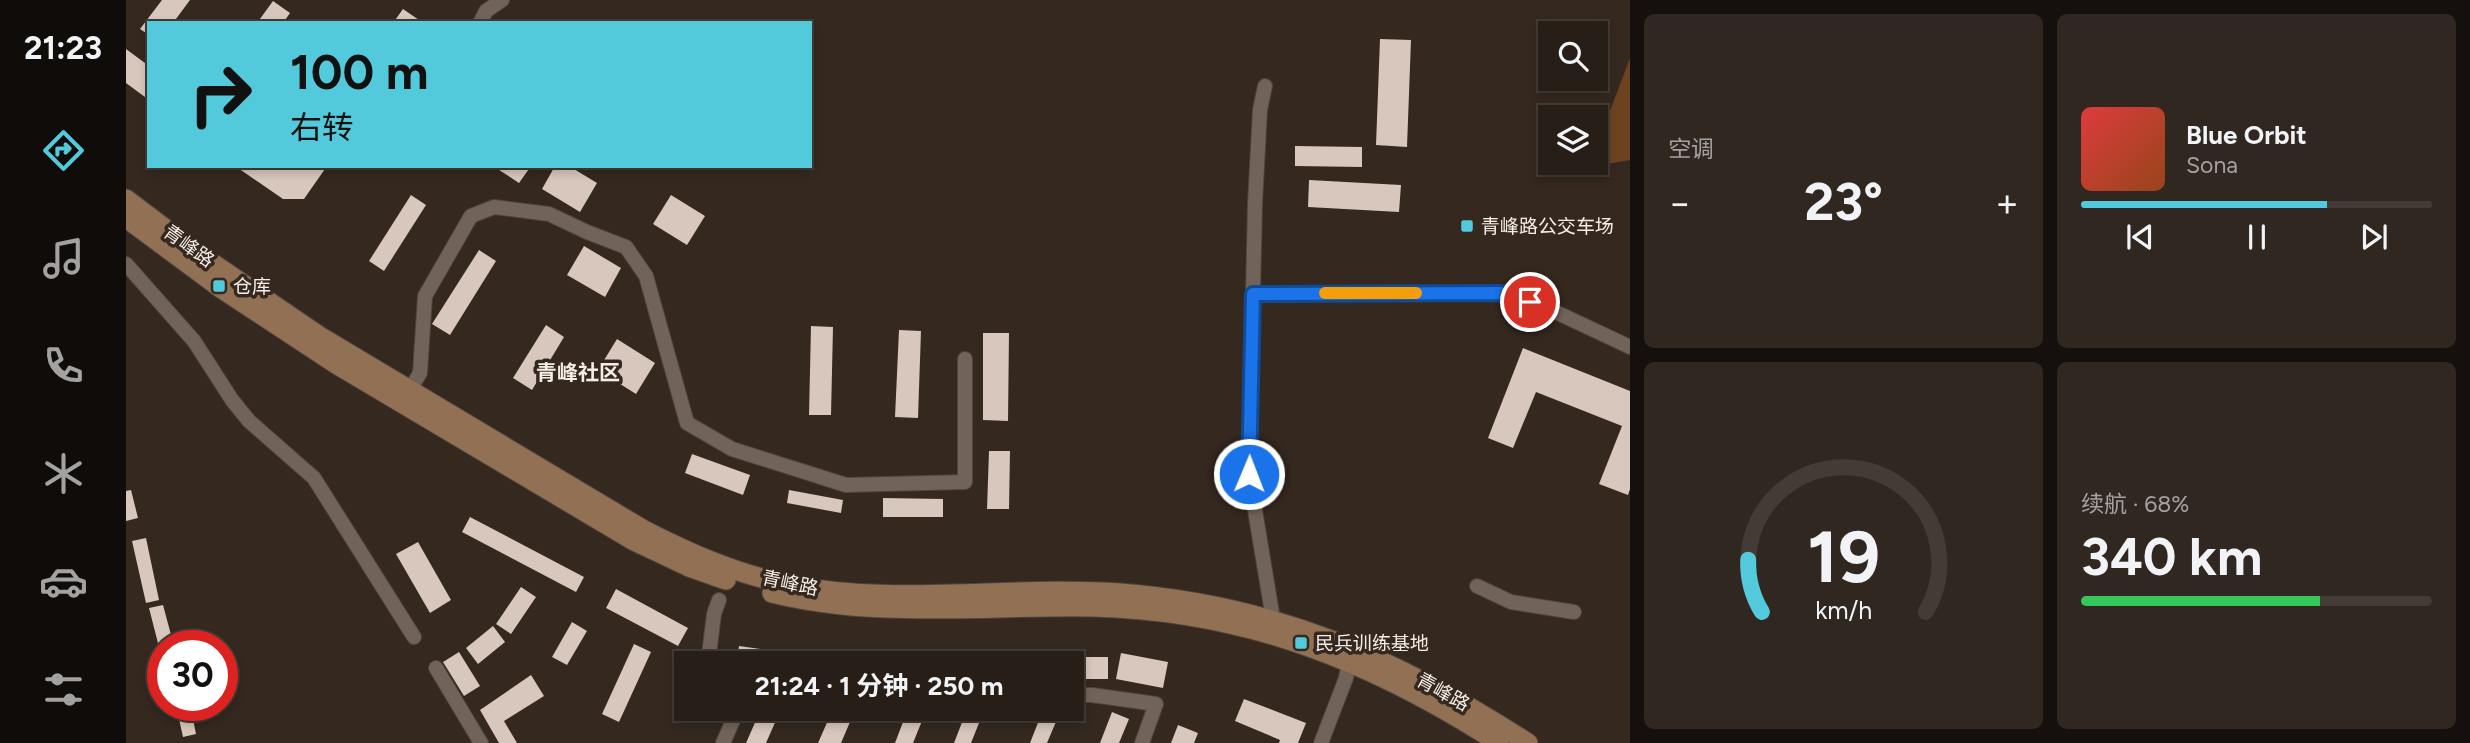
<!DOCTYPE html>
<html lang="zh">
<head>
<meta charset="utf-8">
<style>
	body { margin:0; font-family:Figtree,"Noto Sans SC",sans-serif; background:#2f2720; color:#f1f3f6; height:100vh; display:flex; flex-direction:column; font-size:26px; white-space:nowrap }
	* { box-sizing:border-box; margin:0 }
	p { font-size:23px; color:#a4a2a1 }
	.icon { flex:none; width:38px; height:38px; fill:none; stroke:currentColor; stroke-width:2; stroke-linecap:round; stroke-linejoin:round }
	.map { position:relative; flex:1; overflow:hidden }
	.side { display:flex; flex-direction:column; gap:14px; padding:14px; background:#15100d; width:840px }
	.side>* { flex:none }
	.top-card { position:absolute; left:21px; top:21px; width:665px; height:147px; border-radius:0px; box-shadow:0 4px 10px #0003,0 0 0 2px #433c36; background:#53cadc; color:#111; overflow:hidden }
	.fabs { position:absolute; left:1412px; top:21px; display:grid; gap:14px }
	.fabs a { display:grid; place-items:center; width:70px; height:70px; border-radius:0px; background:#271e17; box-shadow:0 4px 10px #0003,0 0 0 2px #433c36; font-size:35px }
	.speed { position:absolute; left:21px; top:630px; display:flex; gap:14px; font-size:35px; font-weight:700; text-align:center }
	.speed>* { display:grid; place-content:center; width:91px; height:91px; border-radius:50%; background:#271e17; box-shadow:0 4px 10px #0003,0 0 0 2px #433c36; line-height:1 }
	.speed .limit { border:10px solid #d22; background:#fff; color:#111 }
	.pin { position:absolute; display:grid; place-items:center; width:60px; height:60px; color:#fff; margin:-30px; border:4px solid #fff; border-radius:50%; box-shadow:0 2px 7px #0007 }
	.me { position:absolute; width:77px; margin:-38px; rotate:1deg; stroke-linejoin:round; filter:drop-shadow(0 0 5px #0008) }
	.turn { display:flex; align-items:center; gap:24px; height:147px; padding:0 28px; font-size:32px }
	.turn .icon { width:91px; height:91px; stroke-width:2.5 }
	.turn b { display:block; font-size:49px; line-height:60px }
	.big { font-size:52px; font-weight:700; line-height:1.1 }
	.side .tile { flex:1; display:flex; flex-direction:column; justify-content:center; gap:10px; min-width:0; padding:0 24px; border-radius:10px; background:#2f2720 }
	.side .dial { align-items:center; gap:0 }
	.dial svg { height:182px; overflow:visible; fill:none; stroke:#433c36; stroke-width:7; stroke-linecap:round; text-anchor:middle }
	.dial text { fill:#f1f3f6; stroke:none }
	.song { display:flex; align-items:center; gap:21px }
	.cover { width:84px; height:84px; border-radius:10px; background:linear-gradient(135deg,hsl(0 70% 55%),hsl(20 70% 35%)) }
	.played { height:7px; border-radius:4px; background:linear-gradient(90deg,#53cadc 70%,#433c36 70%) }
	.keys { display:flex; justify-content:space-around; direction:ltr }
	.heat { display:flex; justify-content:space-between; align-items:center; font-size:38px; direction:ltr }
	.charge { height:10px; border-radius:5px; background:linear-gradient(90deg,#34c759 68%,#433c36 0) }
	.side .tiles { flex:1; display:grid; gap:14px; grid-template-columns:repeat(2,1fr) }
	.trip { position:absolute; left:548px; top:651px; width:410px; height:70px; border-radius:0px; background:#271e17; box-shadow:0 4px 10px #0003,0 0 0 2px #433c36; font-weight:700; line-height:70px; text-align:center }
	main { display:flex; flex:1; min-height:0 }
	.tabs { display:flex; flex-direction:column; width:126px; justify-content:space-around; align-items:center; background:#100c09; color:#a4a2a1 }
	.tabs .icon { width:49px; height:49px }
	.tabs .active { color:#53cadc }
	.tabs b { font-size:32px; color:#f1f3f6 }
	.map>svg:first-child { display:block }
	.green { fill:#6d431f }
	.building { fill:#d7c7bc }
	.lines { fill:none; stroke-linecap:round; stroke-linejoin:round }
	.street-casing { stroke:#4f453e; stroke-width:16 }
	.secondary-casing { stroke:#4f453e; stroke-width:21 }
	.street { stroke:#716359; stroke-width:14 }
	.secondary { stroke:#927054; stroke-width:19 }
	.route-casing { stroke:#114b97; stroke-width:18 }
	.route { stroke:#1a73e8; stroke-width:12 }
	.slow { stroke:#f59e0b; stroke-width:12 }
	.poi-dot { fill:#53cadc; stroke:#34281f; stroke-width:2.5 }
	.labels { text-anchor:middle; dominant-baseline:central; stroke-width:7; stroke-linejoin:round; paint-order:stroke }
	.poi-label { font-size:19px; fill:#f5ede7; stroke:#34281f; text-anchor:start }
	.street-label { font-size:19px; fill:#f5ede7; stroke:#34281f }
	.neighbourhood-label { font-size:21px; font-weight:bold; fill:#f5ede7; stroke:#34281f }
</style>
</head>
<body>
<main>
<nav class="tabs">
<b>21:23</b>
<svg class="icon active" aria-label="directions" viewBox="0 0 24 24"><path d="M12 3l9 9-9 9-9-9zM9 14v-3h6M13 9l2 2-2 2"/></svg>
<svg class="icon" aria-label="music" viewBox="0 0 24 24"><path d="M9 18V5l10-2v13"/><circle cx="6" cy="18" r="3"/><circle cx="16" cy="16" r="3"/></svg>
<svg class="icon" aria-label="phone" viewBox="0 0 24 24"><path d="M5 4h4l2 5-3 2q2 4 5 5l2-3 5 2v4C11 20 4 13 5 4z"/></svg>
<svg class="icon" aria-label="climate" viewBox="0 0 24 24"><path d="M12 3v18M4 7l16 10M4 17L20 7"/></svg>
<svg class="icon" aria-label="car" viewBox="0 0 24 24"><path d="M5 17H2v-5l4-1 3-4h7l3 4 3 1v5h-3M9 17h6M6 11h13"/><circle cx="7" cy="17" r="2"/><circle cx="17" cy="17" r="2"/></svg>
<svg class="icon" aria-label="filters" viewBox="0 0 24 24"><path d="M4 7h16M4 17h16"/><circle cx="9" cy="7" r="2"/><circle cx="15" cy="17" r="2"/></svg>
</nav>
<div class="map">
<svg width="1504" height="743" viewBox="0 0 1504 743">
	<rect width="100%" height="100%" fill="#34281f"/>
	<!-- green -->
	<path class="green" d="M1504 58V160L1463 167 1465 163H1470V148Z"/>
	<!-- building -->
	<path class="building" d="M36 0H64L47 23H23V35L14 29Z
		M147 1 164 13 157 23H131Z
		M277 9 293 20 291 23H267Z
		M1254 39 1285 40 1281 147 1250 145Z
		M0 49 23 66V100L0 83Z
		M1169 146 1236 147V167L1169 166Z
		M109 166H201L178 199H157Z
		M367 166H405L393 183Z
		M429 166H443L471 183 454 212 416 189Z
		M1183 180 1275 185 1273 212 1182 207Z
		M285 195 300 205 258 271 243 261Z
		M545 195 579 216 561 245 527 224Z
		M458 246 495 268 479 297 441 275Z
		M353 250 370 261 324 335 306 324Z
		M420 325 438 337 406 390 387 378Z
		M685 326 707 327 705 415H683Z
		M773 330 795 331 792 418 769 417Z
		M857 333H883L882 421 857 420Z
		M491 339 529 363 510 394 472 370Z
		M1397 348 1504 391V489L1502 495 1473 484 1496 426 1410 392 1387 448 1362 438Z
		M863 451H884L883 509H861Z
		M566 454 624 475 617 495 559 473Z
		M5 490 12 518 0 521V491Z
		M663 490 717 500 715 513 661 503Z
		M757 498 817 499V517H757Z
		M344 517 458 577 450 592 336 532Z
		M20 538 33 600 20 603 6 541Z
		M292 542 325 600 304 613 270 554Z
		M395 587 410 597 385 634 370 624Z
		M490 589 562 628 552 646 480 608Z
		M37 605 48 646H37L36 659 23 608Z
		M446 622 461 631 441 665 426 657Z
		M367 626 379 642 352 664 340 648Z
		M508 644 525 652 493 722 476 714Z
		M613 646 698 658 697 663H611Z
		M333 652 354 686 338 696 317 662Z
		M995 653 1042 662 1037 688 990 679Z
		M914 654V663H847V656Z
		M936 657H982V679H945V663H936Z
		M405 675 418 696 378 721 391 743H373L354 710Z
		M1118 699 1180 723 1172 743H1153L1154 740 1109 721Z
		M50 705H64L70 734 57 737Z
		M635 709H655L640 743H620Z
		M707 709 727 715 715 743H692Z
		M782 709 798 716 787 743H769Z
		M917 710 932 717 921 743H904Z
		M840 712 855 718 845 743H828Z
		M986 712 1003 719 993 743H974Z
		M1052 725 1072 733 1068 743H1045Z"/>
	<g class="lines">
		<defs>
			<path id="street" d="M354 23 360 11 376 0
				M1139 86 1134 110 1129 203 1123 474 1147 619 1145 628
				M0 264 68 341 106 400 123 421 188 478 288 637
				M1127 294 1374 293 1419 307 1504 347
				M279 398 294 373 299 296 345 216 368 207 423 214 461 232 500 247 520 276 561 423 606 449 720 485 839 482V359
				M1351 586 1385 602 1448 612
				M582 663 588 614 593 600
				M310 668 355 743
				M945 695H966L1030 704 1016 743
				M597 743 612 709
				M1195 743 1220 678 1223 661"/>
			<path id="secondary" d="M0 199 73 254 195 337 518 530C563 553 610 574 661 584 770 607 884 585 994 593 1151 605 1272 659 1402 743
				M0 218 96 289 210 364 508 541 563 567 600 580
				M646 593C750 619 861 605 967 607 1120 611 1246 661 1373 743"/>
		</defs>
		<!-- street casing -->
		<use href="#street" class="street-casing"/>
		<!-- secondary casing -->
		<use href="#secondary" class="secondary-casing"/>
		<!-- street -->
		<use href="#street" class="street"/>
		<!-- secondary -->
		<use href="#secondary" class="secondary"/>
	</g>
	<g class="lines">
		<defs>
			<path id="route" d="M1123 474 1127 294 1374 293 1404 302"/>
		</defs>
		<!-- route casing -->
		<use href="#route" class="route-casing"/>
		<!-- route -->
		<use href="#route" class="route"/>
		<!-- slow -->
		<path class="slow" d="M1199 293H1290"/>
	</g>
	<!-- markers -->
	<g class="poi-dot">
		<rect x="1334" y="219" width="14" height="14" rx="3.5"/>
		<rect x="86" y="279" width="14" height="14" rx="3.5"/>
		<rect x="1168" y="636" width="14" height="14" rx="3.5"/>
	</g>
	<g class="labels">
		<!-- poi labels -->
		<g class="poi-label">
			<text x="1355" y="226">青峰路公交车场</text>
			<text x="107" y="286">仓库</text>
			<text x="1189" y="643">民兵训练基地</text>
		</g>
		<!-- street labels -->
		<g class="street-label">
			<text transform="translate(63 246) rotate(36)">青峰路</text>
			<text transform="translate(664 583) rotate(12)">青峰路</text>
			<text transform="translate(1317 692) rotate(29)">青峰路</text>
		</g>
		<!-- neighbourhood labels -->
		<g class="neighbourhood-label">
			<text x="452" y="372">青峰社区</text>
		</g>
	</g>
</svg>
<div class="fabs">
<a><svg class="icon" aria-label="search" viewBox="0 0 24 24"><circle cx="10" cy="10" r="6"/><path d="M15 15l6 6"/></svg></a>
<a><svg class="icon" aria-label="layers" viewBox="0 0 24 24"><path d="M12 4l9 5-9 5-9-5zM3 14l9 5 9-5"/></svg></a>
</div>
<div class="speed"><div class="limit">30</div></div>
<div class="pin" style="left:1404px;top:302px;background:#d93025"><svg class="icon" aria-label="arrive" viewBox="0 0 24 24"><path d="M6 21V4h12l-3 4 3 4H6"/></svg></div>
<svg class="me" style="left:1123px;top:474px" viewBox="-20 -20 40 40"><circle r="17" fill="#1a73e8" stroke="#fff" stroke-width="3"/><path d="M0-11L8 9 0 5-8 9z" fill="#fff"/></svg>
<div class="trip">21:24 · 1 分钟 · 250 m</div>
<div class="top-card">
<div class="turn"><svg class="icon" aria-label="right" viewBox="0 0 24 24"><path d="M7 20v-9h11M14 6l5 5-5 5"/></svg><div><b>100 m</b>右转</div></div>
</div>
</div>
<section class="side">
<div class="tiles">
<div class="tile"><p>空调</p>
<div class="heat"><a>−</a><b class="big">23°</b><a>+</a></div>
</div>
<div class="tile">
<div class="song"><i class="cover"></i><div><b>Blue Orbit</b><p>Sona</p></div></div>
<div class="played"></div>
<div class="keys"><svg class="icon" aria-label="previous" viewBox="0 0 24 24"><path d="M18 5L8 12l10 7zM5 5v14"/></svg><svg class="icon" aria-label="pause" viewBox="0 0 24 24"><path d="M8 5v14M16 5v14"/></svg><svg class="icon" aria-label="next" viewBox="0 0 24 24"><path d="M6 5l10 7-10 7zM19 5v14"/></svg></div>
</div>
<div class="tile dial"><svg viewBox="0 0 100 80">
<path d="M14 69A42 42 0 1 1 86 69"/>
<path d="M14 69A42 42 0 0 1 8 46" stroke="#53cadc"/>
<text x="50" y="56" font-size="32" font-weight="700">19</text>
<text x="50" y="72" font-size="11">km/h</text>
</svg></div>
<div class="tile"><p>续航 · 68%</p><b class="big">340 km</b><div class="charge"></div></div>
</div>
</section>
</main>
</body>
</html>
